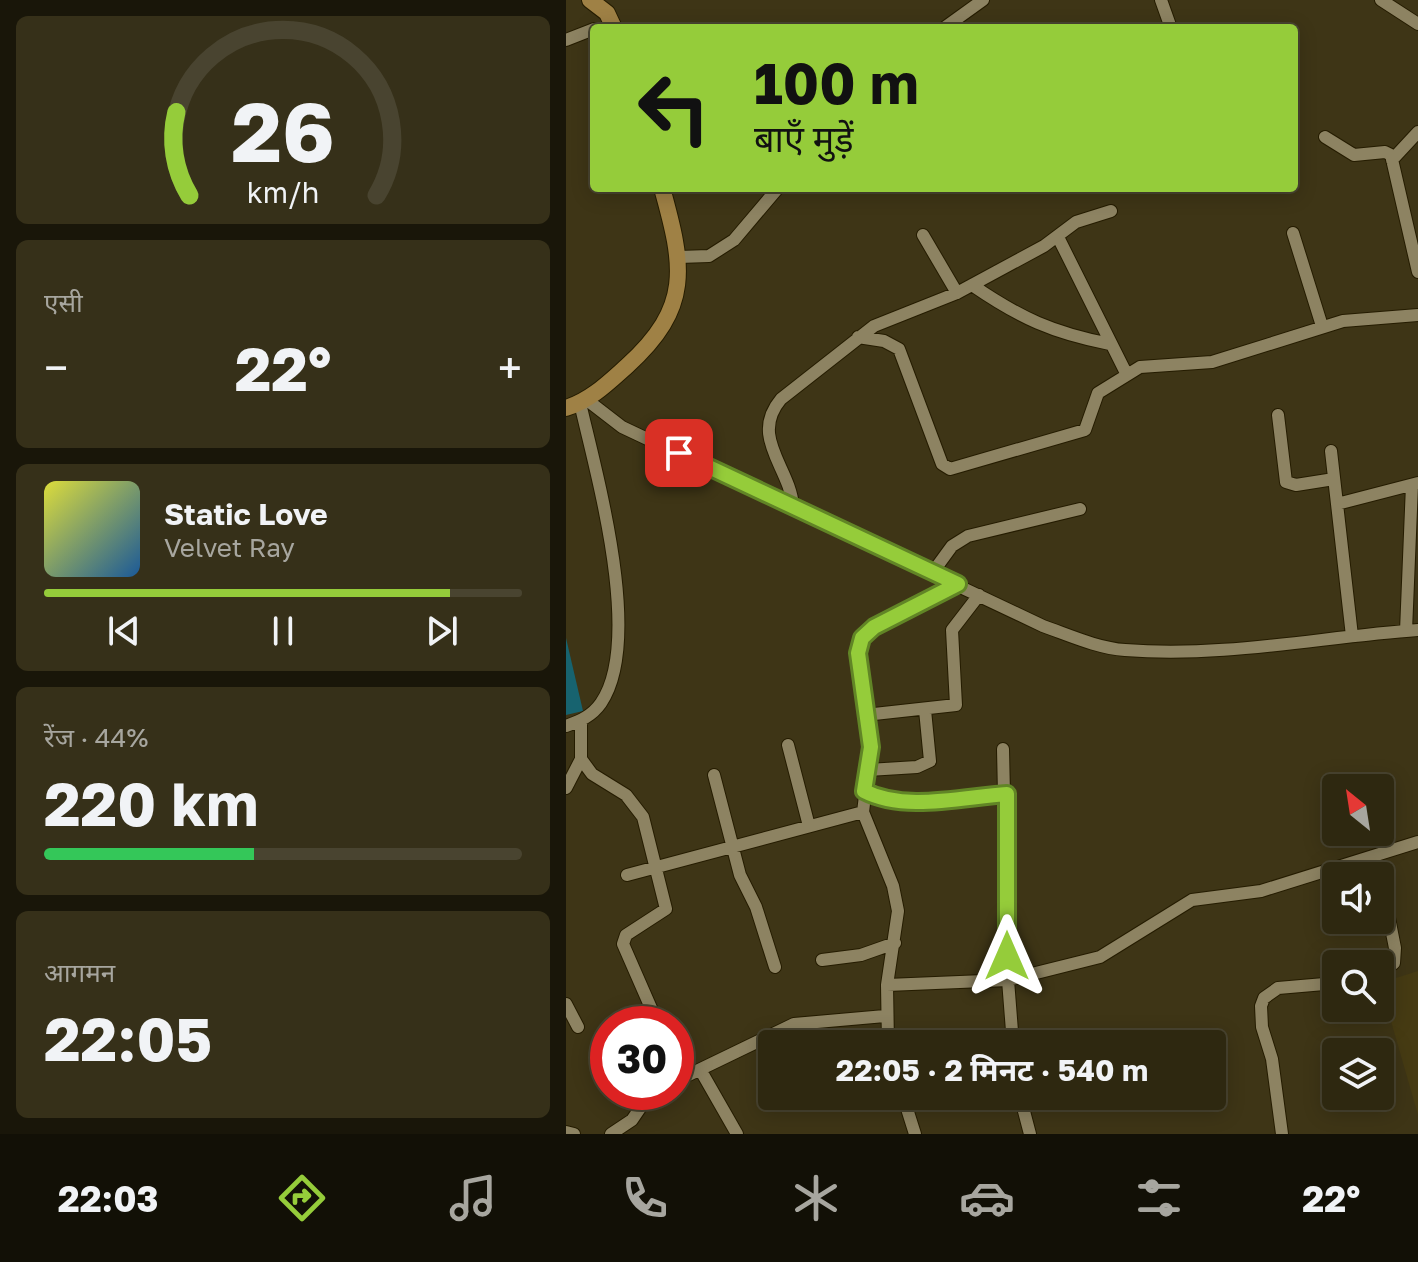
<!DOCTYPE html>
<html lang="hi">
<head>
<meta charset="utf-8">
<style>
	body { margin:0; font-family:"Golos Text","Noto Sans Devanagari",sans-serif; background:#363019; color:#f1f3f6; height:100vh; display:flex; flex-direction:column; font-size:30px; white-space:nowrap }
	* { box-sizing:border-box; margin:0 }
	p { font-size:26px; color:#a7a69f }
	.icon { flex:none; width:44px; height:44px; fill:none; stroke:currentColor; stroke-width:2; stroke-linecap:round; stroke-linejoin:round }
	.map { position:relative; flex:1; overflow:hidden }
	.panel { display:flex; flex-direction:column; gap:16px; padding:16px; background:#191609; width:566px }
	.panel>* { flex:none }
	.banner { position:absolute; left:24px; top:24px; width:708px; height:168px; border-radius:8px; box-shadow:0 4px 20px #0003,0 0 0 2px #494430; background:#95cc3a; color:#111; overflow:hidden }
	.needle { width:52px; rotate:330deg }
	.fabs { position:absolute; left:756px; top:774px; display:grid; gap:16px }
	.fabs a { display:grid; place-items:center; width:72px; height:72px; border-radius:8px; background:#2e2810; box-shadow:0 4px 20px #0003,0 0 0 2px #494430; font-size:40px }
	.speed { position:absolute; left:24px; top:1006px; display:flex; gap:16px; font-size:40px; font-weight:700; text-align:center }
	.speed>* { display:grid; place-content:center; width:104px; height:104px; border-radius:50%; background:#2e2810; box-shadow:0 4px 20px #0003,0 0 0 2px #494430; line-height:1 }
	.speed .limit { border:12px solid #d22; background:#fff; color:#111 }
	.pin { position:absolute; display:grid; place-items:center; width:68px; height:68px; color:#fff; margin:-34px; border-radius:16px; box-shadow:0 4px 12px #0006 }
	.me { position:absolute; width:88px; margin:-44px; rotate:0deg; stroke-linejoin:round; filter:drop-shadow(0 0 6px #0008) }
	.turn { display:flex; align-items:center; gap:28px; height:168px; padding:0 32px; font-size:36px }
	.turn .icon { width:104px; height:104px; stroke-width:2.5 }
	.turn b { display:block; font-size:56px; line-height:68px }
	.big { font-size:60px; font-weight:700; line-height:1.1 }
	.panel .tile { flex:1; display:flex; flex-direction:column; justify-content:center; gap:12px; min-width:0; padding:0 28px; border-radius:12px; background:#363019 }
	.panel .dial { align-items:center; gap:0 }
	.dial svg { height:208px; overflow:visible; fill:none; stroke:#494430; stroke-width:7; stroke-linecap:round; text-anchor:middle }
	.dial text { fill:#f1f3f6; stroke:none }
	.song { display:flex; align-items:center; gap:24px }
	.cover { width:96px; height:96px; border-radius:12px; background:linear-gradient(135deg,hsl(60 70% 55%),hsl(210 70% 35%)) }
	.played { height:8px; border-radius:4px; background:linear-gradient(90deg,#95cc3a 85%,#494430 85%) }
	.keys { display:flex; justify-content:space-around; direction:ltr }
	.heat { display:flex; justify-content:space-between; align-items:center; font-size:44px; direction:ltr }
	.charge { height:12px; border-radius:6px; background:linear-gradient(90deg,#34c759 44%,#494430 0) }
	.trip { position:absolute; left:192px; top:1030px; width:468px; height:80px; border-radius:8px; background:#2e2810; box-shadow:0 4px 20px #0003,0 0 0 2px #494430; font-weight:700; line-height:80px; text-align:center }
	.menu { display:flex; height:128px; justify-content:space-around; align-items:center; background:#121006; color:#a7a69f }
	.menu .icon { width:56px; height:56px }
	.menu .on { color:#95cc3a }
	.menu b { font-size:36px; color:#f1f3f6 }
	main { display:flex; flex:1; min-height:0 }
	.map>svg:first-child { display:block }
	.built { fill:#463b13 }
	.water { fill:#17636f }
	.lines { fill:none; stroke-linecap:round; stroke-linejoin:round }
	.minor-casing { stroke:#251c00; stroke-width:14 }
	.major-casing { stroke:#251c00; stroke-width:18 }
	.minor { stroke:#8d8362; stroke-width:12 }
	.major { stroke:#9f8145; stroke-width:16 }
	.route-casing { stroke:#618526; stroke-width:20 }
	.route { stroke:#95cc3a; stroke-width:14 }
</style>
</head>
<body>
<main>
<section class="panel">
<div class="tile dial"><svg viewBox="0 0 100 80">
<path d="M14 69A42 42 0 1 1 86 69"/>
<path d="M14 69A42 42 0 0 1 9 37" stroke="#95cc3a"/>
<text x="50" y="56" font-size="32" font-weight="700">26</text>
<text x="50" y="72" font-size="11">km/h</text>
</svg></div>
<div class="tile"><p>एसी</p>
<div class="heat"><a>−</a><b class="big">22°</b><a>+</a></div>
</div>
<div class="tile">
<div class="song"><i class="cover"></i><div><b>Static Love</b><p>Velvet Ray</p></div></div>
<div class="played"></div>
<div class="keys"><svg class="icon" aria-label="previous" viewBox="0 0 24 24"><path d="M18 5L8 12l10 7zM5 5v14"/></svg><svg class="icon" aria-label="pause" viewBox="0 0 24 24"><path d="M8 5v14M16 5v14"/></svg><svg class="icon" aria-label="next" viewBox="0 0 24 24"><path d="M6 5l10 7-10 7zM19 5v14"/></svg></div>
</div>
<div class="tile"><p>रेंज · 44%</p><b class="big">220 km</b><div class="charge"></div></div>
<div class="tile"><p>आगमन</p><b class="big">22:05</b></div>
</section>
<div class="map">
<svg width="852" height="1134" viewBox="0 0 852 1134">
	<rect width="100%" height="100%" fill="#3e3516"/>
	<!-- built -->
	<path class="built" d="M852 971V1115L814 983Z"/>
	<!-- water -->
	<path class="water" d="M0 638 17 711 0 715Z"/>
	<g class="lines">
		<defs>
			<path id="minor" d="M595 0 605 28
				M815 0 852 24
				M378 28 417 0
				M0 40 28 29
				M759 137 788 155 819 152 825 155 852 272
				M826 160 852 132
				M727 233 756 326
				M357 235 391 293
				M492 237 560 373
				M113 257 143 256 168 240 212 188
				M406 285C454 318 487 333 544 344
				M292 337 318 341 333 349 376 464 384 469 519 430 532 393 574 367 646 362 777 321 852 315
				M21 400 56 427 477 626C503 635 531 648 559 650 657 658 754 637 852 630
				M712 415 720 482 730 485 768 479
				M765 451 786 636
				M771 504 852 483
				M227 506C224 467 183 437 215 399L308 326 391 293 478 246 510 222 545 211
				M367 572 386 546 402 536 514 509
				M840 631 846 485
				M299 715 390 705 386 630 413 595
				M15 721V759L26 774 60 795 77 817 100 909 60 935 57 944 92 1024
				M0 726C14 721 26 716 35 703 78 640 30 473 14 403
				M222 745 243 826
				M437 749 442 980 447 1044
				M302 770 351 767 364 761 359 710
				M148 775 174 875 190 907 209 967
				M0 788 15 759
				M298 791C339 811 396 797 441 794
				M811 857 829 948 828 963 814 973
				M61 875 297 812
				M256 960 295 955 329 943
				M321 985 442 980 534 957 626 900 695 891 852 842
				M0 1004 12 1027
				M322 1044 321 985 332 911 327 886 297 812 305 747 292 653 296 638 308 627 392 584
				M135 1071 171 1134
				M110 1081 228 1024 319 1016
				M337 1096 349 1134
				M454 1096 464 1134
				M0 1132 8 1134
				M45 1134 66 1120 85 1092
				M716 1134 706 1059 696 1027 695 1006 698 998 712 988 770 983"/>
			<path id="major" d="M24 0 41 13 48 28
				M0 408C25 400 42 383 61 366 126 307 118 267 96 188"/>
		</defs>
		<!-- minor casing -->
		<use href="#minor" class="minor-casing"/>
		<!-- major casing -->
		<use href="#major" class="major-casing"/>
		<!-- minor -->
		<use href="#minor" class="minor"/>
		<!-- major -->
		<use href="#major" class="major"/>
	</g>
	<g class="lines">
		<defs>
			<path id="route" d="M113 453 392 584 308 627 296 638 292 653 305 747 298 791C339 812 396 797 441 794V956"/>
		</defs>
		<!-- route casing -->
		<use href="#route" class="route-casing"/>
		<!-- route -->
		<use href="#route" class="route"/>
	</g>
</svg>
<div class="fabs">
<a><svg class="needle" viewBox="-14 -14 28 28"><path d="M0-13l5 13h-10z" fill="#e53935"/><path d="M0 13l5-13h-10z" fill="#a7a69f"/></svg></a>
<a><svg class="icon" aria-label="sound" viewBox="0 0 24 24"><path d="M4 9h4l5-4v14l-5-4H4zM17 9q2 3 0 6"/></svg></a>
<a><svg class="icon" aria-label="search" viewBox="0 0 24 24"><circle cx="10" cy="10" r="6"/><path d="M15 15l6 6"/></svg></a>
<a><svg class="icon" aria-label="layers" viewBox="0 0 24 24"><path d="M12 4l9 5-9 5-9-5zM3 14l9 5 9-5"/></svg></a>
</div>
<div class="speed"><div class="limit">30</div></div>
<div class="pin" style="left:113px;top:453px;background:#d93025"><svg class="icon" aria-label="arrive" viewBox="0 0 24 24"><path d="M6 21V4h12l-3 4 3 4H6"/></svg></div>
<svg class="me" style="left:441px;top:956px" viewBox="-20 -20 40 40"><path d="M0-17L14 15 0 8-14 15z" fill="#95cc3a" stroke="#fff" stroke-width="4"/></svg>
<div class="trip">22:05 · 2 मिनट · 540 m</div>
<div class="banner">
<div class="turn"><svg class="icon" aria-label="left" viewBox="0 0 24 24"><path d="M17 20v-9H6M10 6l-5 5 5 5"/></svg><div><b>100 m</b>बाएँ मुड़ें</div></div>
</div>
</div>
</main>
<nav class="menu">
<b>22:03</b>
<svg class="icon on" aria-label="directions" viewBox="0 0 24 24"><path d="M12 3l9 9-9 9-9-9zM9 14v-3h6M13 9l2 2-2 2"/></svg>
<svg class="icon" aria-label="music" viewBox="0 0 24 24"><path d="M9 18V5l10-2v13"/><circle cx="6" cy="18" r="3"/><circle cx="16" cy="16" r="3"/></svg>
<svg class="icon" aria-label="phone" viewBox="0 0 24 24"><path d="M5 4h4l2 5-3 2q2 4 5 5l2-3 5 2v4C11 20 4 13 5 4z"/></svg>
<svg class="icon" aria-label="climate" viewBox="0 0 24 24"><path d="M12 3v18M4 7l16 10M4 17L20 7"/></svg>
<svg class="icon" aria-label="car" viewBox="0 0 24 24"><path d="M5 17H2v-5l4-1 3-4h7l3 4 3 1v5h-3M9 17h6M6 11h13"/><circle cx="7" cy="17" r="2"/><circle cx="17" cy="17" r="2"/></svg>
<svg class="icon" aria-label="filters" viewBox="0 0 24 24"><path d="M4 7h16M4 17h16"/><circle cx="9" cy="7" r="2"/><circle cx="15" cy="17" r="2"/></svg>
<b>22°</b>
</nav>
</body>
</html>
